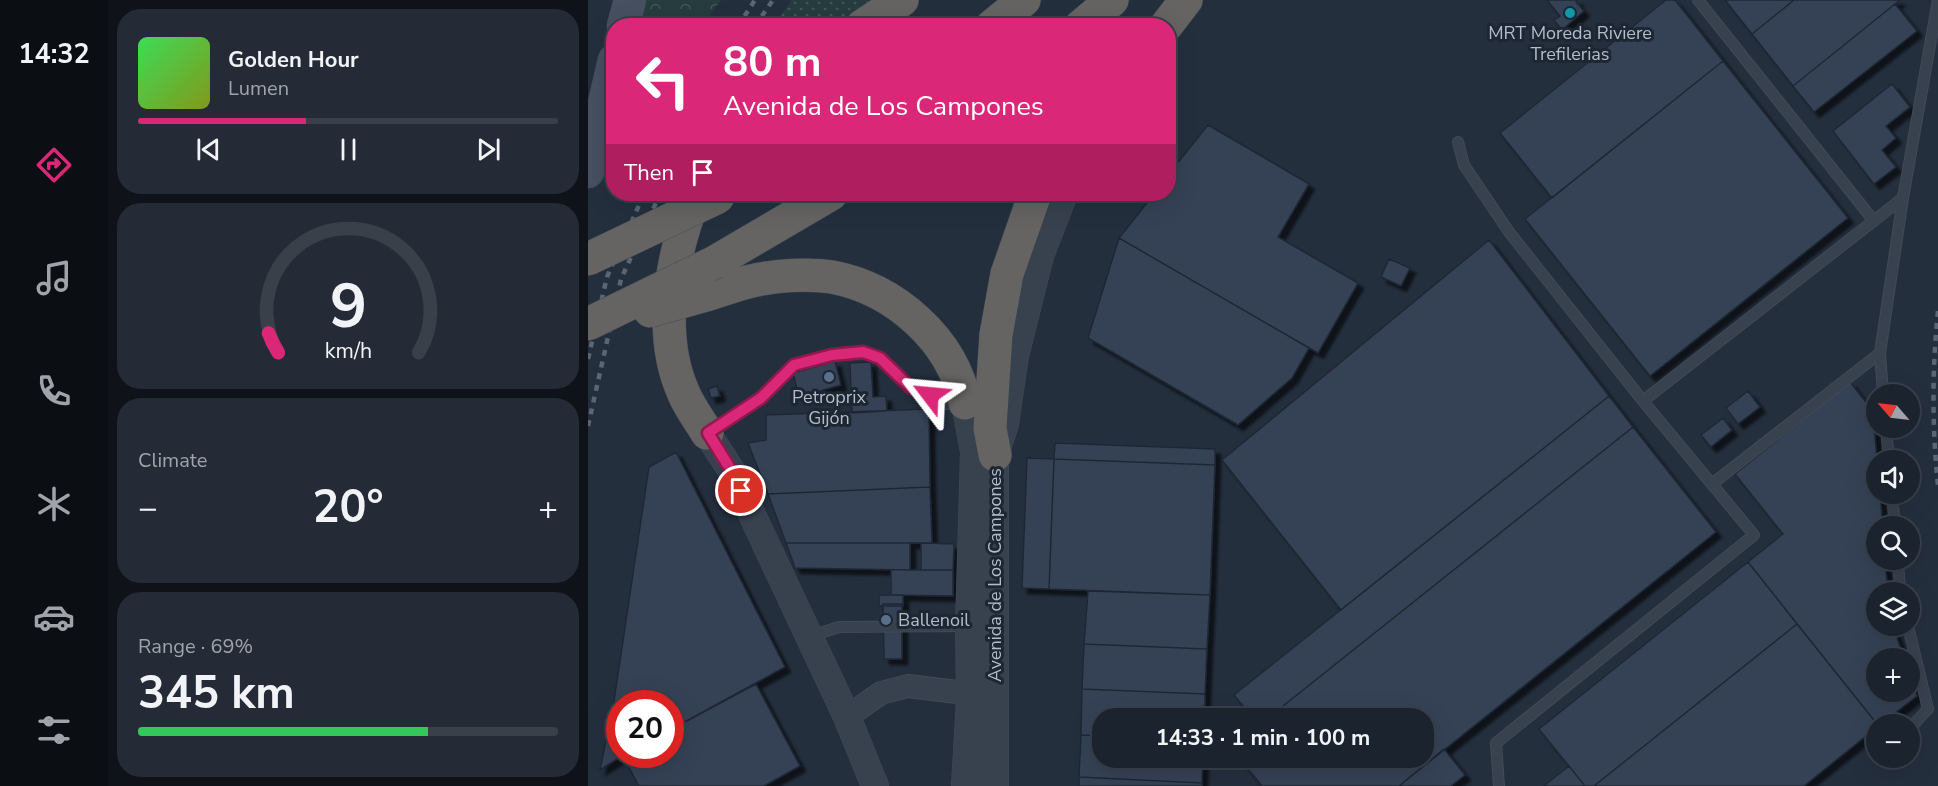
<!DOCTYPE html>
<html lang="en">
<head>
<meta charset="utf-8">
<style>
	body { margin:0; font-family:"Nunito Sans",sans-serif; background:#242b36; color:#f1f3f6; height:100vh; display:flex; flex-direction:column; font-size:22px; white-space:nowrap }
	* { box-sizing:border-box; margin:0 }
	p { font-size:20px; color:#a0a4aa }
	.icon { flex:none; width:33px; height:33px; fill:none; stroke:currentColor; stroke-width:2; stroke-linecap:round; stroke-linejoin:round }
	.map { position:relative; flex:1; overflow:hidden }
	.drawer { display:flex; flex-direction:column; gap:9px; padding:9px; background:#0f1319; width:480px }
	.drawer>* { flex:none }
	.guide { position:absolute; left:18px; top:18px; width:570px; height:183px; border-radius:24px; box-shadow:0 6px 24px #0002,0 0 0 2px #39404a; background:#db2777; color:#fff; overflow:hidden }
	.needle { width:39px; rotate:298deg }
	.fabs { position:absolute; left:1278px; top:384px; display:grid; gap:12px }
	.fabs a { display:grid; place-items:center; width:54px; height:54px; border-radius:50%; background:#1b232e; box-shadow:0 6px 24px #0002,0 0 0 2px #39404a; font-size:30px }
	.speed { position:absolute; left:18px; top:690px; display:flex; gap:12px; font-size:30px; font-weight:700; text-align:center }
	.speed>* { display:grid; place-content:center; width:78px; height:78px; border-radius:50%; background:#1b232e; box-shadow:0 6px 24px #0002,0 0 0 2px #39404a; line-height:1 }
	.speed .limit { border:9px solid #d22; background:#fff; color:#111 }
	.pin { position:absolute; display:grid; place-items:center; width:51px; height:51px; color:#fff; margin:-26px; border:3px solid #fff; border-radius:50%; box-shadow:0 2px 6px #0007 }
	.me { position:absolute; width:66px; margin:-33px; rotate:299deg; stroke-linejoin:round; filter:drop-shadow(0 0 4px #0008) }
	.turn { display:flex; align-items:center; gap:21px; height:126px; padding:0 18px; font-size:27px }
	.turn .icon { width:78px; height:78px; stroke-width:2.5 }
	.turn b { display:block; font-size:42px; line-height:51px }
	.then { display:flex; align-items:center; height:57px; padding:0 18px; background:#0003; gap:12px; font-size:22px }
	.big { font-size:45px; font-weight:700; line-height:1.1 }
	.drawer .widget { flex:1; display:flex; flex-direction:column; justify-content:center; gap:9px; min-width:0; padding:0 21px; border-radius:24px; background:#242b36 }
	.drawer .dial { align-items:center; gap:0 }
	.dial svg { height:156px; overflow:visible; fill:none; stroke:#39404a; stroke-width:7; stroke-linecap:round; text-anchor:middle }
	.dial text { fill:#f1f3f6; stroke:none }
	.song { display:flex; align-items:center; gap:18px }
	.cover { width:72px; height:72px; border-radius:9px; background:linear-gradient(135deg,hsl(130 70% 55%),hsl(70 70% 35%)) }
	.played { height:6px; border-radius:3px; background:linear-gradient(90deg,#db2777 40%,#39404a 40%) }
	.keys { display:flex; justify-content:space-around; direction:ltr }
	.heat { display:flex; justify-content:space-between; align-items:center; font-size:33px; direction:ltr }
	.charge { height:9px; border-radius:4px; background:linear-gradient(90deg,#34c759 69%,#39404a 0) }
	.trip { position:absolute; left:504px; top:708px; width:342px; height:60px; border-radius:24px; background:#1b232e; box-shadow:0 6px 24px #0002,0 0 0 2px #39404a; font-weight:700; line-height:60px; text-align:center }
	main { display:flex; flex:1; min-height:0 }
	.tab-bar { display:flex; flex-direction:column; width:108px; justify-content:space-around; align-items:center; background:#0b0e12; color:#a0a4aa }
	.tab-bar .icon { width:42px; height:42px }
	.tab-bar .current { color:#db2777 }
	.tab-bar b { font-size:27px; color:#f1f3f6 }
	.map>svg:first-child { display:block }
	.grass { fill:url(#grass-dots) }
	.forest { fill:url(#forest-crowns) }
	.building { fill:#364354; stroke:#1f2835; stroke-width:1.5; filter:url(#shadow) }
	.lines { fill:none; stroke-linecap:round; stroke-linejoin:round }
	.service-casing { stroke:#414a57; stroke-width:12 }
	.minor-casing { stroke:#414a57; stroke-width:24 }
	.tertiary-casing { stroke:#414a57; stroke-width:28 }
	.secondary-casing { stroke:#414a57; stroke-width:33 }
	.trunk-casing { stroke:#434c59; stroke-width:34 }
	.service { stroke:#38414e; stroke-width:10 }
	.minor { stroke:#38414e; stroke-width:22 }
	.tertiary { stroke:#38414e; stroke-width:27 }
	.secondary { stroke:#465061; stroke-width:32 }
	.trunk { stroke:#656462; stroke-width:33 }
	.rail { stroke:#5a6575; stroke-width:4.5; stroke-dasharray:6 6; stroke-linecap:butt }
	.trunk-bridge-casing { stroke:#434c59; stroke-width:34; stroke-linecap:butt }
	.trunk-bridge { stroke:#656462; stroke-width:33 }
	.route-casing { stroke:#8e194d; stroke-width:15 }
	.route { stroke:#db2777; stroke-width:10 }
	.culture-dot { fill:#0f9aa8; stroke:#1d2633; stroke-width:2 }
	.service-dot { fill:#5c6f8a; stroke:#1d2633; stroke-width:2 }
	.labels { text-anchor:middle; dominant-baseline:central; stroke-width:6; stroke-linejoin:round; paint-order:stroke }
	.poi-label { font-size:18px; fill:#b4bcc9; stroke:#1d2633 }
	.street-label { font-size:18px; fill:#b4bcc9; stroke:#1d2633 }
</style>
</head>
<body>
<main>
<nav class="tab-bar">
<b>14:32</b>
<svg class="icon current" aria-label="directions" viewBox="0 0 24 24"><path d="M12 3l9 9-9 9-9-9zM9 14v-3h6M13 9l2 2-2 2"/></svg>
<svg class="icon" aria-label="music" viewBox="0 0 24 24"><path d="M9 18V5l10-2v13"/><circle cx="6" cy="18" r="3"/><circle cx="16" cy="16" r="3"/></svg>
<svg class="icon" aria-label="phone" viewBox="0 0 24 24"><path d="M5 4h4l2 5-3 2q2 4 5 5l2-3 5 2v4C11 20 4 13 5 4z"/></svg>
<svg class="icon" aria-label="climate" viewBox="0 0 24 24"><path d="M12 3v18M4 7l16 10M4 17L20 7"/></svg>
<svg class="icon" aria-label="car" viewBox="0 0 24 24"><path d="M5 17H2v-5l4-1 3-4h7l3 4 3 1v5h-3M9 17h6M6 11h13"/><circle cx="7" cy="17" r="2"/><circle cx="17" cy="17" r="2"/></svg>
<svg class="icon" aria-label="filters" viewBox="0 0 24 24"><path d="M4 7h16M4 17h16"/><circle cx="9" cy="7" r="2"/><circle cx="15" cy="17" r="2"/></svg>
</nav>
<section class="drawer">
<div class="widget">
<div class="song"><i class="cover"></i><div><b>Golden Hour</b><p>Lumen</p></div></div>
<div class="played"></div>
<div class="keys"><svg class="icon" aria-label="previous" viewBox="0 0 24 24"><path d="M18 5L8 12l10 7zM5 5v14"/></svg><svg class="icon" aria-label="pause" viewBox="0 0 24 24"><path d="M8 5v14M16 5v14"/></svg><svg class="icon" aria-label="next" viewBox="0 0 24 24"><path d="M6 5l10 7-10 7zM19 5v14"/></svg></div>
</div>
<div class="widget dial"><svg viewBox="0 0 100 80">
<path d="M14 69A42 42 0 1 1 86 69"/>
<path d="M14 69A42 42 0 0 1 9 59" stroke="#db2777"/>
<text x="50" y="56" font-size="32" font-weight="700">9</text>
<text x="50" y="72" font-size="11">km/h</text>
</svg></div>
<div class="widget"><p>Climate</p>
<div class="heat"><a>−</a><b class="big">20°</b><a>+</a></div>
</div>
<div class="widget"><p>Range · 69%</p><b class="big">345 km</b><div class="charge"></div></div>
</section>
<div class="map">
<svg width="1350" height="786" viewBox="0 0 1350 786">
	<defs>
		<pattern id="grass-dots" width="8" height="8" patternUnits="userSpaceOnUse" patternTransform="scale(1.5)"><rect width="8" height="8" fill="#263c3f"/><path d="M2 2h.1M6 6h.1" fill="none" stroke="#435659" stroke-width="1.8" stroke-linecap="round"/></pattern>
		<pattern id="forest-crowns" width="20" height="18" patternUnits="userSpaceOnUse" patternTransform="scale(1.5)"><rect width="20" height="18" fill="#263c3f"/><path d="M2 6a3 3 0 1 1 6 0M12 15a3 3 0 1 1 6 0" fill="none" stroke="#435659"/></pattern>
		<filter id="shadow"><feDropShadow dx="5.5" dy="5.5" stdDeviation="1.5" flood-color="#0009"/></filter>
	</defs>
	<rect width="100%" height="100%" fill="#242f3e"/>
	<!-- grass -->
	<path class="grass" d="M204 0H284L244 25 185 26Z"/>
	<!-- forest -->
	<path class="forest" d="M58 0H133L114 25 51 26Z"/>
	<!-- building -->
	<path class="building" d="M959 0H990L988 2 996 11 974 30 966 20 972 16Z
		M1078 0H1087L1135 61 964 198 912 133Z
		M1137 0H1206L1164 34Z
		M1206 0H1312L1205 86 1164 34Z
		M1307 4 1329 31 1226 112 1205 86Z
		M1135 61 1260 218 1062 376 937 219Z
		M1304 84 1322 107 1298 126 1308 138 1294 150 1308 167 1286 184 1245 131Z
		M620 125 721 184 690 237 770 283 730 353 531 238 566 194H580V175Z
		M531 238 721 348 704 378 650 425 500 338Z
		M901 240 1021 396 753 610 634 460Z
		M801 259 822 268 813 286 793 277Z
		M247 361 253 385 211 397 205 373Z
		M283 362 285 397 298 396 299 411 264 413 262 363Z
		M1262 382 1285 411 1289 460 1288 494H1292L1295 526H1288V560H1297L1300 592H1288V626H1305L1316 658H1288V692H1322V674L1329 696 1293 724H1289L1160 562 1195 534 1147 474Z
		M129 386 132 396 123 398 120 389Z
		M1160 391 1172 407 1150 424 1138 408Z
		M1021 396 1045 427 680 718H665L646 695Z
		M341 409 342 487 180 494 160 443 178 440V415Z
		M1135 418 1144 430 1123 447 1113 435Z
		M1045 427 1128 532 811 786H674L651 758H836V718H680Z
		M467 443 627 449V465L466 459Z
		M88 452 197 667 82 730V704H32V754H37L12 770 26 701 61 467Z
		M439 458 466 459 461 589 434 588Z
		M466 459 627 465 622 595 461 589Z
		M342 487 344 543H198L180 494Z
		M198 543H322V570L207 568Z
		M333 543 366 544 365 570H333Z
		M1160 562 1209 624 1006 786H997L951 729Z
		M303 570H365V596L303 595Z
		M500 591 622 595 619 649 496 644Z
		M291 595H315V606H291Z
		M295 604H314V659H296Z
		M1209 624 1289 724 1288 728 1216 786H1006Z
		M496 644 619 649 617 694 494 689Z
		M168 684 212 766 176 786H51L35 756 82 754V730Z
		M494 689 617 694V718H514V736L493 735Z
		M493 735 514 736V758H615L614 783 491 777Z
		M856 749 877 775 863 786H811Z
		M981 766 997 786H956Z
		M491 777 614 783V786H491Z"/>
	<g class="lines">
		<defs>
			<path id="service" d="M1110 0 1286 221
				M870 142 876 165 921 232 1055 401 1166 535 908 743 911 786
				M1295 394 1292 353 1315 198 1350 0
				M1055 401 1315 198
				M1298 428 1301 460
				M122 431 173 397 206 365 244 355 275 352 292 358 323 388 358 404 374 403
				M1124 484 1292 353
				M1304 494 1307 526
				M1310 560 1312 592
				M1320 626 1340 709 1325 725
				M223 636 251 627 380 626"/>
			<path id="minor" d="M259 717 293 693 320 686 369 692 382 698 394 711 393 786"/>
			<path id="tertiary" d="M377 403 386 452 381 626 382 698 377 786
				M119 433 143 470 259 717 287 786
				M407 786V455L417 424 427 356 452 256 476 194"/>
			<path id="secondary" d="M35 26 42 0
				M0 172 26 60"/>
			<path id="trunk" d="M274 26 314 0
				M404 26 436 0
				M493 26 524 0
				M578 26 598 0
				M108 194C84 253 68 333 96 394 102 408 112 421 119 433
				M127 262 243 194
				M118 295C138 289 159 280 180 278 198 275 227 274 244 277 307 289 365 340 377 403
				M407 455 402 428 408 335 419 274 447 194"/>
		</defs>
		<!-- service casing -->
		<use href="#service" class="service-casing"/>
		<!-- minor casing -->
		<use href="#minor" class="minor-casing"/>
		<!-- tertiary casing -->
		<use href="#tertiary" class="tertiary-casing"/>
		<!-- secondary casing -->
		<use href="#secondary" class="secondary-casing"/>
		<!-- trunk casing -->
		<use href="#trunk" class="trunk-casing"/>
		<!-- service -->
		<use href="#service" class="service"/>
		<!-- minor -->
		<use href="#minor" class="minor"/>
		<!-- tertiary -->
		<use href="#tertiary" class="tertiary"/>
		<!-- secondary -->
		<use href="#secondary" class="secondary"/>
		<!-- trunk -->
		<use href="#trunk" class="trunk"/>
		<!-- rail -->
		<path class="rail" d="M150 26 167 0
			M167 26 185 0
			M1350 311C1344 368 1344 428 1350 486
			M0 359 19 277 56 194
			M0 426 33 279 72 194"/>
		<defs>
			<path id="trunk-bridge" d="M0 259 130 197
				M62 311 118 295
				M0 324 127 262"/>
		</defs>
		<!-- trunk-bridge casing -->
		<use href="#trunk-bridge" class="trunk-bridge-casing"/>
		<!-- trunk-bridge -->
		<use href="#trunk-bridge" class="trunk-bridge"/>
	</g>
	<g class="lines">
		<defs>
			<path id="route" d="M153 491 143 470 120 433 173 398 206 365 244 355 275 352 292 358 323 388 342 395"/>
		</defs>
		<!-- route casing -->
		<use href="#route" class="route-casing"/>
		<!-- route -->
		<use href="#route" class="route"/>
	</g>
	<!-- markers -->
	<circle class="culture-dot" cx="982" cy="13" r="6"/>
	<g class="service-dot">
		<circle cx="241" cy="377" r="6"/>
		<circle cx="298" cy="620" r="6"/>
	</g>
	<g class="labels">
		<!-- poi labels -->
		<g class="poi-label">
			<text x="982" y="33">MRT Moreda Riviere<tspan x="982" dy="21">Trefilerias</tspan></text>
			<text x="241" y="397">Petroprix<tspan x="241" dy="21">Gijón</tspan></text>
			<text x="310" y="620" text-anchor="start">Ballenoil</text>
		</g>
		<!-- street labels -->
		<g class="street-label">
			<text transform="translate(407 575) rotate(-90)">Avenida de Los Campones</text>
		</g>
	</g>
</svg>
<div class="fabs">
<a><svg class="needle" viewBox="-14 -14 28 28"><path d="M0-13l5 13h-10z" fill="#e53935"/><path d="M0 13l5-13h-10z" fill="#a0a4aa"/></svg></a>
<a><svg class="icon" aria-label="sound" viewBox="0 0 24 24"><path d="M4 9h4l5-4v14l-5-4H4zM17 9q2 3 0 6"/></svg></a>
<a><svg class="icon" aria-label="search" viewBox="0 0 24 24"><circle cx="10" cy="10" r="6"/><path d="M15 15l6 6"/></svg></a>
<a><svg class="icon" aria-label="layers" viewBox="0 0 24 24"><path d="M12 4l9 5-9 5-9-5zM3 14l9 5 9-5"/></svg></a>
<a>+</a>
<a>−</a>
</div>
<div class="speed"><div class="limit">20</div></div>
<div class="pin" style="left:153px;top:491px;background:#d93025"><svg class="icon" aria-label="arrive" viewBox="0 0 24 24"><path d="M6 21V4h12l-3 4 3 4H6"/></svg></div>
<svg class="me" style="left:342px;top:395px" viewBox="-20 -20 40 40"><path d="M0-17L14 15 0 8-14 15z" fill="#db2777" stroke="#fff" stroke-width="4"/></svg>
<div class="trip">14:33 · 1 min · 100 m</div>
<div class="guide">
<div class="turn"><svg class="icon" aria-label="left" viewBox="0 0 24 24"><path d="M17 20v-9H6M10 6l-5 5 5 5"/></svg><div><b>80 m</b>Avenida de Los Campones</div></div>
<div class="then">Then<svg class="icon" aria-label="arrive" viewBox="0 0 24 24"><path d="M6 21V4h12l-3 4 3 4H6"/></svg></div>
</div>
</div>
</main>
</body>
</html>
